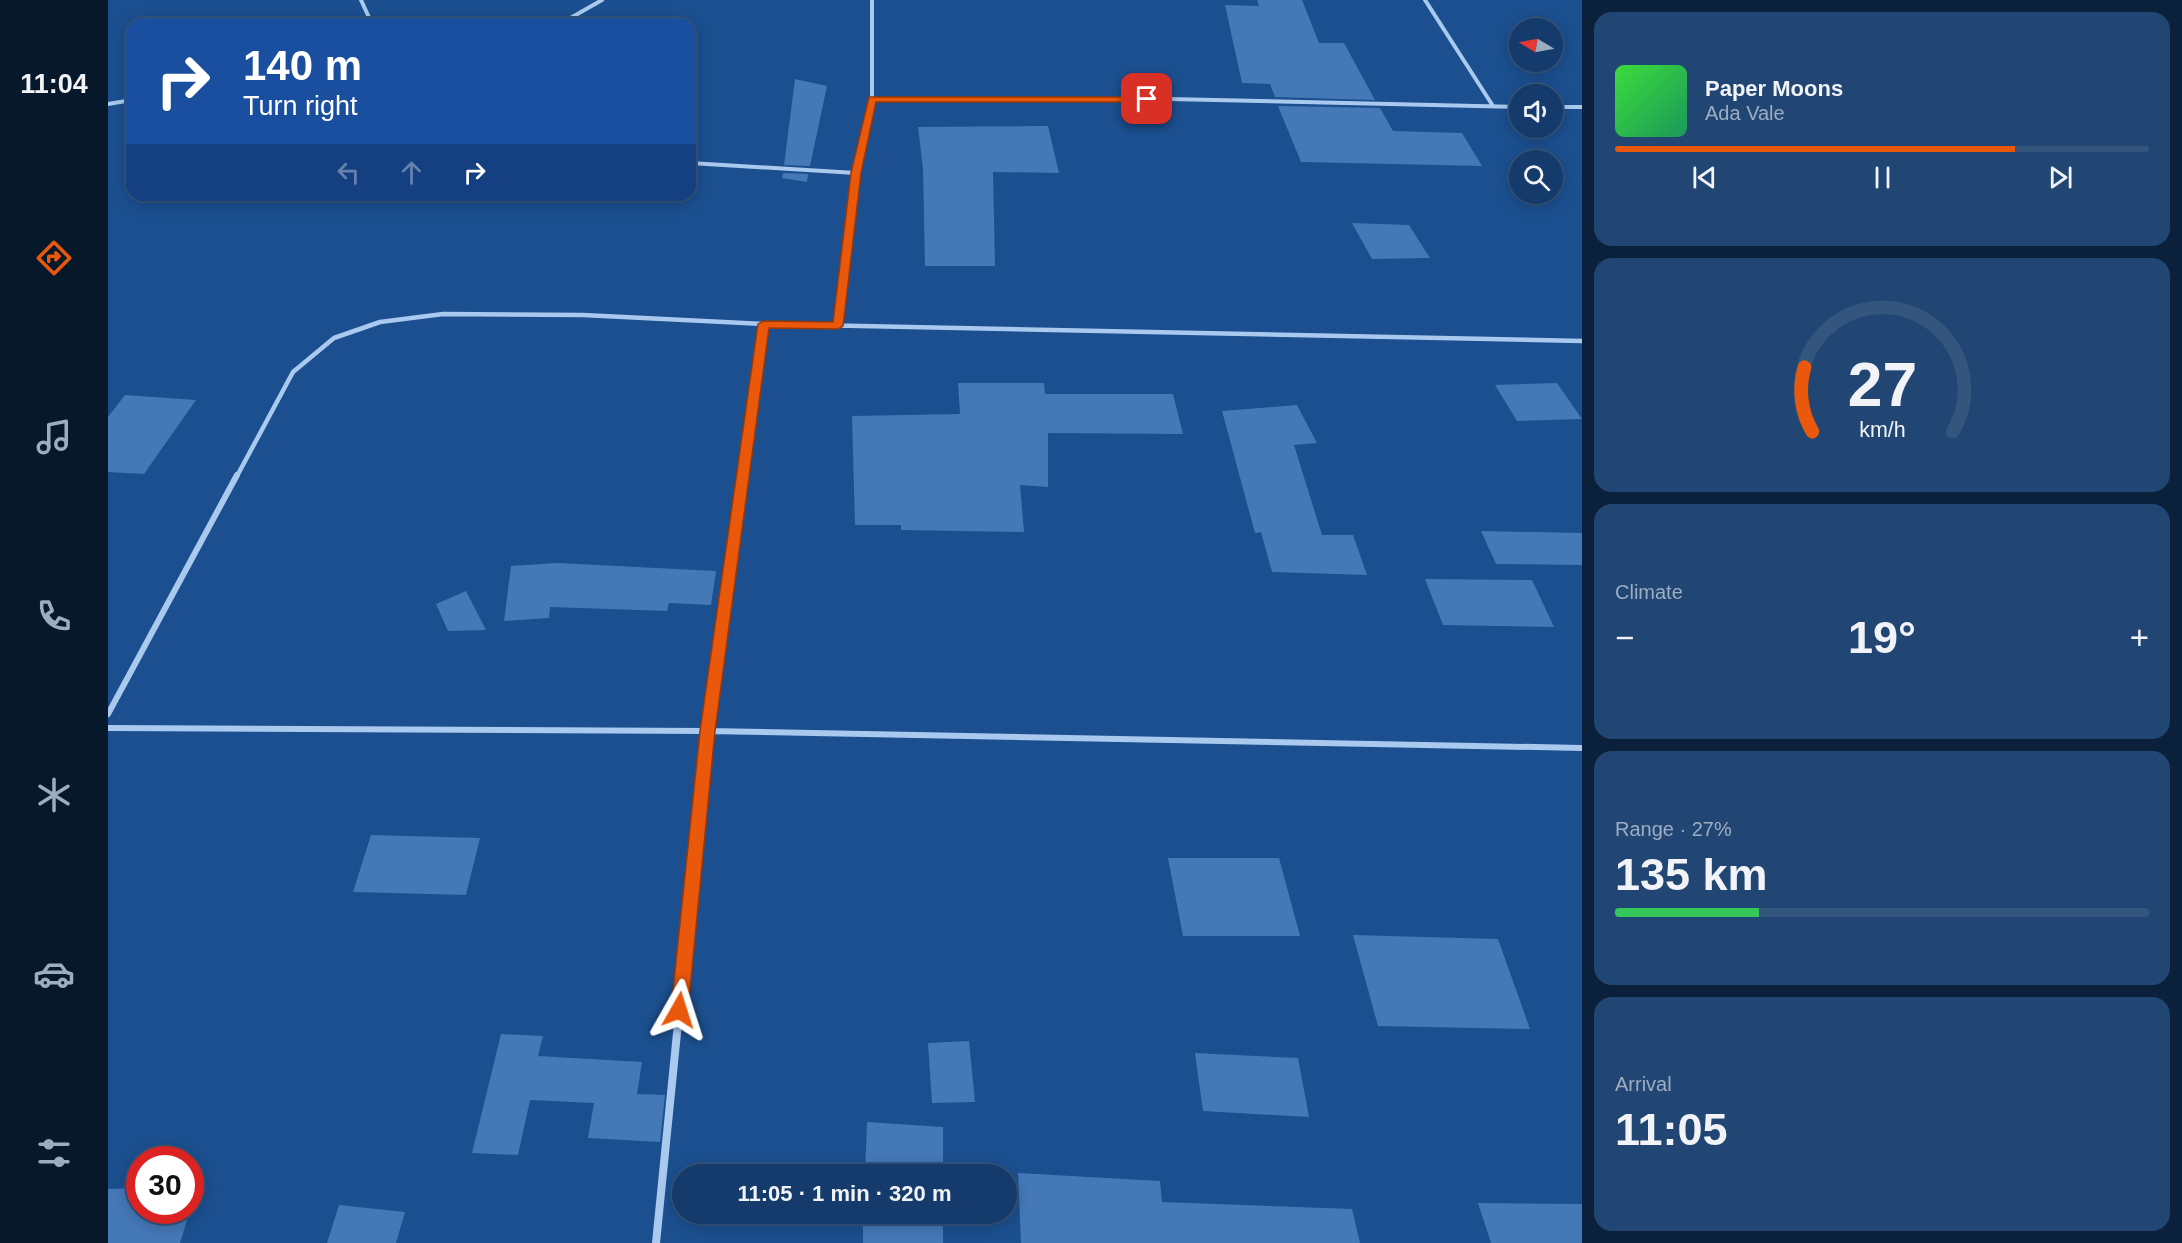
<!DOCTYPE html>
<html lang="en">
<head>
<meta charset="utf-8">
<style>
	body { margin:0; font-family:Arial,sans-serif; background:#214673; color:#f1f3f6; height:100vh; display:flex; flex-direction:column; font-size:22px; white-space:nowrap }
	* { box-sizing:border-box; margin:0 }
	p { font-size:20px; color:#9dadc1 }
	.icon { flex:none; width:33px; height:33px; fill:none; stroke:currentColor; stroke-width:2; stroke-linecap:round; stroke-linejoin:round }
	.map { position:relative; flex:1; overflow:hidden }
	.panel { display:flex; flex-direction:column; gap:12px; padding:12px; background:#0b203b; width:600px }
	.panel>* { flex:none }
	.banner { position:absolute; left:18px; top:18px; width:570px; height:183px; border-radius:18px; box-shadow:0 3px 15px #0003,0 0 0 2px #33557e; background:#1a4fa0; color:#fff; overflow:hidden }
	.needle { width:39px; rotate:280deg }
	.fabs { position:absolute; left:1401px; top:18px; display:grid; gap:12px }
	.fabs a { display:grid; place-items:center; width:54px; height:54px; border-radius:50%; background:#143b6b; box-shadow:0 3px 15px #0003,0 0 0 2px #33557e; font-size:30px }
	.speed { position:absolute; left:18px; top:1146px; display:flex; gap:12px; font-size:30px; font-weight:700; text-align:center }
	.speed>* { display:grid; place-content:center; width:78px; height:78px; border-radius:50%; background:#143b6b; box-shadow:0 3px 15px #0003,0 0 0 2px #33557e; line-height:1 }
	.speed .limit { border:9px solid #d22; background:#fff; color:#111 }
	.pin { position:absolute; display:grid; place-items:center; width:51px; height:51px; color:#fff; margin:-26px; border-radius:12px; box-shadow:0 3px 9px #0006 }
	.me { position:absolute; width:66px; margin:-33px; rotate:6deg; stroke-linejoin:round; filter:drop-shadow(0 0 4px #0008) }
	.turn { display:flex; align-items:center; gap:21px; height:126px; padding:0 18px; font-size:27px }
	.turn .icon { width:78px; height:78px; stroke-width:2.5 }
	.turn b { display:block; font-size:42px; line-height:51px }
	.lanes { display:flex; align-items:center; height:57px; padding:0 18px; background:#0003; justify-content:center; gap:30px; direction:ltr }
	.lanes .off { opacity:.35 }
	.big { font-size:45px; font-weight:600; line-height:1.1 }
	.panel .widget { flex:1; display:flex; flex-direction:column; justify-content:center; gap:9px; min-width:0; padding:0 21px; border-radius:18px; background:#214673 }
	.panel .dial { align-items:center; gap:0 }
	.dial svg { height:156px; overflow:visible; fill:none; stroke:#33557e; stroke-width:7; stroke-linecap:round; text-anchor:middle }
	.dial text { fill:#f1f3f6; stroke:none }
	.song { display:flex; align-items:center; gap:18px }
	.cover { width:72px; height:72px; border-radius:9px; background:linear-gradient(135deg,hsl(120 70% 55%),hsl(150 70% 35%)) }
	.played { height:6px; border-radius:3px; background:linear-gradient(90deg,#ea580c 75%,#33557e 75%) }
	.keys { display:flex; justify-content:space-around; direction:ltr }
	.heat { display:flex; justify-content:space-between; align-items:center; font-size:33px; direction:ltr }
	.charge { height:9px; border-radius:4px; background:linear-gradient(90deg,#34c759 27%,#33557e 0) }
	.trip { position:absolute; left:564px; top:1164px; width:345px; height:60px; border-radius:30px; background:#143b6b; box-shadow:0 3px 15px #0003,0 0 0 2px #33557e; font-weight:600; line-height:60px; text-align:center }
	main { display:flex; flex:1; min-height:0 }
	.tabs { display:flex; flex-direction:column; width:108px; justify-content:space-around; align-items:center; background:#08182b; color:#9dadc1 }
	.tabs .icon { width:42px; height:42px }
	.tabs .current { color:#ea580c }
	.tabs b { font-size:27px; color:#f1f3f6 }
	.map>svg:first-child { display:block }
	.building { fill:#4478b7 }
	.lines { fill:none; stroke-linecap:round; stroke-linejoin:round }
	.minor-far3 { stroke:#a9c9ee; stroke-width:4 }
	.minor-far2 { stroke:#a9c9ee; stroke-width:4.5 }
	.minor-far1 { stroke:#a9c9ee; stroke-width:6 }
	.minor { stroke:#a9c9ee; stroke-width:8 }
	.route { fill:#ea580c; stroke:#983908; stroke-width:1.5 }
</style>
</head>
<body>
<main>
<nav class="tabs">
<b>11:04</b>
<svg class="icon current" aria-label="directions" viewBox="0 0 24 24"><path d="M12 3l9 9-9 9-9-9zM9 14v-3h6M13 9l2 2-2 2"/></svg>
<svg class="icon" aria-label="music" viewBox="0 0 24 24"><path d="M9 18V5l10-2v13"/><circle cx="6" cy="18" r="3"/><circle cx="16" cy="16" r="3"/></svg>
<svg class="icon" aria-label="phone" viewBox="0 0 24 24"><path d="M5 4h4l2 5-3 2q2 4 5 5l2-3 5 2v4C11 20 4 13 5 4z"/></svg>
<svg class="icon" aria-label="climate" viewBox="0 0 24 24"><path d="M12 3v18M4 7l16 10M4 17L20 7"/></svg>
<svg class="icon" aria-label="car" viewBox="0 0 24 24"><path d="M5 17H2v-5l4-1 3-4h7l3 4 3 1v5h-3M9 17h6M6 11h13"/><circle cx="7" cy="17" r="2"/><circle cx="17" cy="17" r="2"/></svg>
<svg class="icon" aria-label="filters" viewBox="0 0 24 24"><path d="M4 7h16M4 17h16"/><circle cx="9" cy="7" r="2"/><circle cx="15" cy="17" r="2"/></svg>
</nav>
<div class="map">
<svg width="1474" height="1243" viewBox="0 0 1474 1243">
	<rect width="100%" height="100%" fill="#1b4f8f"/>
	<!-- building -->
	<path class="building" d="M1149 0H1194L1211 43H1236L1267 100 1167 97 1162 84 1134 83 1117 5 1151 6Z
		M687 79 719 86 702 166 676 165Z
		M1170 106 1272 108 1285 131 1354 133 1374 166 1193 162Z
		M940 126 951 173 885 172 887 266H817L815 169 810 127Z
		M675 173 700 174 699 182 674 178Z
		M1244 223 1301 225 1322 258 1264 259Z
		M850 383H936L937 394H1065L1075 434 940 433V487L912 485 916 532 793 530V525H747L744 416 852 414Z
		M1449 383 1474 419 1409 421 1387 385Z
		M17 395 88 400 36 474 0 472V417Z
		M1189 405 1209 443 1186 445 1214 535H1245L1259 575 1164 572 1153 532 1147 533 1114 411Z
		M1373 531 1474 533V565L1388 564Z
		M449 563 608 571 603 605 561 603 559 611 442 607 441 618 396 621 403 566Z
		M1317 579 1424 580 1446 627 1335 625Z
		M358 591 378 630 340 631 328 604Z
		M263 835 372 838 358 895 245 892Z
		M1060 858H1171L1192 936H1075Z
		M1245 935 1390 939 1422 1029 1270 1026Z
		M393 1034 435 1036 430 1056 534 1062 529 1094 557 1095 552 1142 480 1138 486 1103 422 1100 410 1155 364 1153Z
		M861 1041 867 1102 824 1103 820 1043Z
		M1087 1053 1190 1058 1201 1117 1095 1111Z
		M759 1122 835 1127V1174H757Z
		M910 1173 1052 1181 1054 1202 1244 1209 1252 1243H913Z
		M32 1188V1210H82L72 1243H0V1189Z
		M1370 1203 1474 1204V1243H1383Z
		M231 1205 297 1212 288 1243H219Z
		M755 1214H835V1243H755Z"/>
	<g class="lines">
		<!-- minor-far3 -->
		<path class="minor-far3" d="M253 0 264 24
			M1317 0 1385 106
			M452 24 494 0
			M764 99H1061L1412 107
			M0 104 24 100
			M1444 107H1474
			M582 163 748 173
			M744 210 748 173 764 99V0"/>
		<!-- minor-far2 -->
		<path class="minor-far2" d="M730 326 744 209
			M129 476 185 372 226 338 272 322 335 314 475 315 656 324 1474 341
			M635 476 656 324"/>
		<!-- minor-far1 -->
		<path class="minor-far1" d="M0 714 129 475
			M0 728 599 731 1474 748
			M591 814 599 731 635 475"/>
		<!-- minor -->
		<path class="minor" d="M548 1243 591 813"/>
	</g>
	<!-- route -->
	<path class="route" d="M761 97H1039L1043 99 1039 102H768L753 173 735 326 730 329 661 328 607 731 580 1010 578 1017 571 1019 565 1017 563 1010 592 731 650 324 656 321 725 322 743 173Z"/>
</svg>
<div class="fabs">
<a><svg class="needle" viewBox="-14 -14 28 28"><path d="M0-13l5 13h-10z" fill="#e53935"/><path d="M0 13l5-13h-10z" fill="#9dadc1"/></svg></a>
<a><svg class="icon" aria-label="sound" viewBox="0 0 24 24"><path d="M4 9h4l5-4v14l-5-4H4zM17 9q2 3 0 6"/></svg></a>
<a><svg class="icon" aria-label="search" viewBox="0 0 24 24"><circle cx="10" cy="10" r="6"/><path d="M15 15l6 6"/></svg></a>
</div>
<div class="speed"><div class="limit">30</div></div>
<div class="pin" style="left:1039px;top:99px;background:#d93025"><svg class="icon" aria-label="arrive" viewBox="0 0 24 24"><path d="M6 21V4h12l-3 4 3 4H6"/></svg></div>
<svg class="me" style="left:571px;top:1010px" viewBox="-20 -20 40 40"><path d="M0-17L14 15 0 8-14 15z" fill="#ea580c" stroke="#fff" stroke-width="4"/></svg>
<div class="trip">11:05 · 1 min · 320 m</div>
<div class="banner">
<div class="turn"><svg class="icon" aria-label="right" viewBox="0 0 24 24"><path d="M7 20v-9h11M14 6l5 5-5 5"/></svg><div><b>140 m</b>Turn right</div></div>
<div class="lanes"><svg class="icon off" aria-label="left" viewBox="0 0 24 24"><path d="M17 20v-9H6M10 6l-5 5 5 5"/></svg><svg class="icon off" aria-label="ahead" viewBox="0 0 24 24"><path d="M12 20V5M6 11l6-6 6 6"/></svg><svg class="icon" aria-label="right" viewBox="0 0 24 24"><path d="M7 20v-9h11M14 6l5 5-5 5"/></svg></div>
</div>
</div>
<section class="panel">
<div class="widget">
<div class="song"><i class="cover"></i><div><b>Paper Moons</b><p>Ada Vale</p></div></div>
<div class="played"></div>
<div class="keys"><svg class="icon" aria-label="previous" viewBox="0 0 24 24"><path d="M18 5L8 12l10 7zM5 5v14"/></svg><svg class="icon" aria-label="pause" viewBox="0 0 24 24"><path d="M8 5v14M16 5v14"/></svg><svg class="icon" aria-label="next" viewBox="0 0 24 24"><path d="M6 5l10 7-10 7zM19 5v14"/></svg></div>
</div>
<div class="widget dial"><svg viewBox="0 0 100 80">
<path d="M14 69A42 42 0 1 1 86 69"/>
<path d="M14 69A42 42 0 0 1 10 36" stroke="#ea580c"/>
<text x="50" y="56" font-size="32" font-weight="700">27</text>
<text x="50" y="72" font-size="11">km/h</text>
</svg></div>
<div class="widget"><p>Climate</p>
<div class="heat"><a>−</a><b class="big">19°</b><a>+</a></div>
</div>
<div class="widget"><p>Range · 27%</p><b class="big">135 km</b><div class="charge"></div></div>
<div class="widget"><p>Arrival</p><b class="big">11:05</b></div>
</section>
</main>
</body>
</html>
